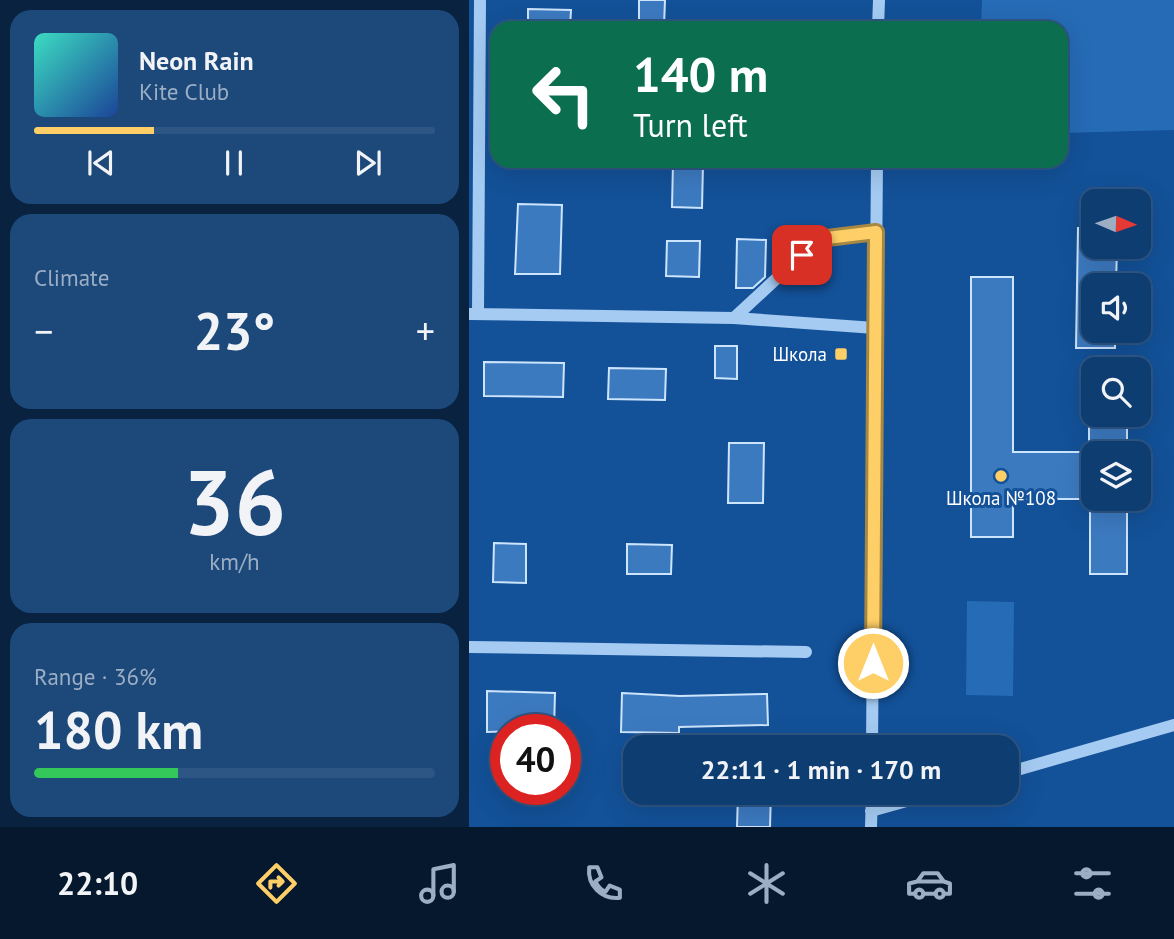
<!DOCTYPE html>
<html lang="en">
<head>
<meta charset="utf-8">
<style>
	body { margin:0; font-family:"PT Sans",sans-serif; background:#1c487a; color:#f1f3f6; height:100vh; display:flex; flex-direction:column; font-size:26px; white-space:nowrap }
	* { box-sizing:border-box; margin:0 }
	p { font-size:23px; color:#9baec4 }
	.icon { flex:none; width:38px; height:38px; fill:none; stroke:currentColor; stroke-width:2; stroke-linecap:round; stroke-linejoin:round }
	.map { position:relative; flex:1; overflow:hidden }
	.side { display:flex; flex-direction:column; gap:10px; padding:10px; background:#08223f; width:469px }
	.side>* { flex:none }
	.banner { position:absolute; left:21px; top:21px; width:578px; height:147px; border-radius:21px; box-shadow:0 7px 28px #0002,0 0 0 2px #2e5684; background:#0b6e4f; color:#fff; overflow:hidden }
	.needle { width:46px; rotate:92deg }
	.fabs { position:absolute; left:612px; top:189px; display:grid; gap:14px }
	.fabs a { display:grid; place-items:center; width:70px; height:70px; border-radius:14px; background:#0e3d72; box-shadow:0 7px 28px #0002,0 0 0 2px #2e5684; font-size:35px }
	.speed { position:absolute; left:21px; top:714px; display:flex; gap:14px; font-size:35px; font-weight:700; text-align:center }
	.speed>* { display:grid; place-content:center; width:91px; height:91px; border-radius:50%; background:#0e3d72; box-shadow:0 7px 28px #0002,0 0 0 2px #2e5684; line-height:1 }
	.speed .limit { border:10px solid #d22; background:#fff; color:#111 }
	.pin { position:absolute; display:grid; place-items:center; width:60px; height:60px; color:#fff; margin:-30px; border-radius:14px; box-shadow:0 4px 10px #0006 }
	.me { position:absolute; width:77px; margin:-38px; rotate:0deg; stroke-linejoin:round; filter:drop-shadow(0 0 5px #0008) }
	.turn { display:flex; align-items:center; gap:24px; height:147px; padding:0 28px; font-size:32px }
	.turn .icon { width:91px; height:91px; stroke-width:2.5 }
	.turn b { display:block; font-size:49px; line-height:60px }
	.big { font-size:52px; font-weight:700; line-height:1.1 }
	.side .tile { flex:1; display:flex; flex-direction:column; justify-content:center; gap:10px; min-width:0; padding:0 24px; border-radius:21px; background:#1c487a }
	.side .dial { align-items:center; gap:0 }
	.dial b { font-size:91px; line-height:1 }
	.song { display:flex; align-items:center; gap:21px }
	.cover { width:84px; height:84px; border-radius:10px; background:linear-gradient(135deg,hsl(170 70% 55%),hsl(220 70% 35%)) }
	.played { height:7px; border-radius:4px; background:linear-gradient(90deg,#ffcf67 30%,#2e5684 30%) }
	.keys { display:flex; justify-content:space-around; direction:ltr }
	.heat { display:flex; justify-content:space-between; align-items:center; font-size:38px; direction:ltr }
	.charge { height:10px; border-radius:5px; background:linear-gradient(90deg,#34c759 36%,#2e5684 0) }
	.trip { position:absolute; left:154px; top:735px; width:396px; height:70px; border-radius:21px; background:#0e3d72; box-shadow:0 7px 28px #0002,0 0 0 2px #2e5684; font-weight:700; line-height:70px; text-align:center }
	.dock { display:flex; height:112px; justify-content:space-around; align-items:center; background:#06182e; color:#9baec4 }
	.dock .icon { width:49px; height:49px }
	.dock .current { color:#ffcf67 }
	.dock b { font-size:32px; color:#f1f3f6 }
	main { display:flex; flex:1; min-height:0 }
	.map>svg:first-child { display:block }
	.green { fill:#266bb6 }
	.building { fill:#3c7ac0; stroke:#cde4fd; stroke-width:2 }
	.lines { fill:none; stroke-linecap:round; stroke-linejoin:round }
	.minor { stroke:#a5cbf3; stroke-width:12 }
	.route-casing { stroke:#a68743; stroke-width:18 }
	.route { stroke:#ffcf67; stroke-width:12 }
	.poi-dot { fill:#ffcf67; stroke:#135198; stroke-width:2.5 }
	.labels { text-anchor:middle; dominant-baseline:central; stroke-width:6; stroke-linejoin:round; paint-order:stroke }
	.poi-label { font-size:19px; fill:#fff; stroke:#135198; text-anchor:end }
</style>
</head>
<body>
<main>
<section class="side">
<div class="tile">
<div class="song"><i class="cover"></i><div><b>Neon Rain</b><p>Kite Club</p></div></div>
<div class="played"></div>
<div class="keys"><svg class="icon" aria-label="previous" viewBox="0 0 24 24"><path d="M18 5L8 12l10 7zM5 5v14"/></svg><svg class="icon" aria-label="pause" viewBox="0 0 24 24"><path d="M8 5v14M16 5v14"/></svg><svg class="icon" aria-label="next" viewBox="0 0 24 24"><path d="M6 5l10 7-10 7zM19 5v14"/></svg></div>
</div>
<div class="tile"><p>Climate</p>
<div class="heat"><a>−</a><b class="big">23°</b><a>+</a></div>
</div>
<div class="tile dial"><b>36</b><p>km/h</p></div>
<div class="tile"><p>Range · 36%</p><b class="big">180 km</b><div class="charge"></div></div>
</section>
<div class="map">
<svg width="705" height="827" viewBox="0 0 705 827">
	<rect width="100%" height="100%" fill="#135198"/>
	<!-- green -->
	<path class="green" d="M513 0H705V130L592 133V28H512Z
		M498 601 545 602 544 696 497 695Z"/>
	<!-- building -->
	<path class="building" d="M170 0H196L195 26 170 25Z
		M59 9 102 10 101 28H59Z
		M204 163 234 164 233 208 203 207Z
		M49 204 93 205 91 274H46Z
		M609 228 625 229V247H648L647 285H625V331H646V348H607Z
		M268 239 297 240 296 277 284 288H267Z
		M198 241H231L230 277 197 276Z
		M502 277H544V452H620V415H658V453H625V499H544V537H502Z
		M246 346H268V379L246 378Z
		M15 362 95 363 94 397 15 396Z
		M140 368 197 369 196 400 139 399Z
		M260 443H295L294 503H259Z
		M621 499H658V574H621Z
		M25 543 57 544V583L24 582Z
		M158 544 203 545 202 574H158Z
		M18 691 86 693 85 730 18 732Z
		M153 693 211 696 298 694 299 725 210 727V733L152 732Z
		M269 793H302L301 827H268Z"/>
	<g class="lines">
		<!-- minor -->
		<path class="minor" d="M409 28 410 0
			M0 314 265 318 406 328
			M9 314 11 0
			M265 318 350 239 407 232
			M0 647 337 652
			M403 747 408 161
			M537 773 705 725
			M402 811 466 793
			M402 827 403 793"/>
	</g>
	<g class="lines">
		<defs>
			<path id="route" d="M333 255 350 239 407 232 404 663"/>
		</defs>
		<!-- route casing -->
		<use href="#route" class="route-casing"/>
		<!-- route -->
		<use href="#route" class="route"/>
	</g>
	<!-- markers -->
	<g class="poi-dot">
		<rect x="365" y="347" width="14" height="14" rx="3.5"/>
		<circle cx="532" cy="476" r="7"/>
	</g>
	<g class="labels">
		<!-- poi labels -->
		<g class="poi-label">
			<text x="358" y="354">Школа</text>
			<text x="532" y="498" text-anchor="middle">Школа №108</text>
		</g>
	</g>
</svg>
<div class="fabs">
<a><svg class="needle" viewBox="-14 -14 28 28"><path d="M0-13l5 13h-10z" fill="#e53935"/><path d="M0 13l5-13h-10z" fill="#9baec4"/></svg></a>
<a><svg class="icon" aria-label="sound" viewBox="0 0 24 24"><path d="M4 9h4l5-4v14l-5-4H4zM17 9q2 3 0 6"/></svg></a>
<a><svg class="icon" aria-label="search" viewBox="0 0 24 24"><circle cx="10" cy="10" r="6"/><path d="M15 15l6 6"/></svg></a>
<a><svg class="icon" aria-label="layers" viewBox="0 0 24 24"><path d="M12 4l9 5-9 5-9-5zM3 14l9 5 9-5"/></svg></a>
</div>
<div class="speed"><div class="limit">40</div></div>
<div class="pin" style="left:333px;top:255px;background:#d93025"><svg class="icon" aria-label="arrive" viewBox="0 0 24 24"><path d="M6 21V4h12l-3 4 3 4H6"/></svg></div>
<svg class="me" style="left:404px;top:663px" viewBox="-20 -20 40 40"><circle r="17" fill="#ffcf67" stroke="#fff" stroke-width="3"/><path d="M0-11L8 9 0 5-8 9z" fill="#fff"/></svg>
<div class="trip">22:11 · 1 min · 170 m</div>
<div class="banner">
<div class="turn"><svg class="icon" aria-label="left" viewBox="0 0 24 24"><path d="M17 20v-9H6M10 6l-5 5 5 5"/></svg><div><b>140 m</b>Turn left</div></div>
</div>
</div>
</main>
<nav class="dock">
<b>22:10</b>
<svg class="icon current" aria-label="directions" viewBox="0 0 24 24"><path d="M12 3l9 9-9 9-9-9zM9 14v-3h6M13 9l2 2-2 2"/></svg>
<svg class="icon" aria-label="music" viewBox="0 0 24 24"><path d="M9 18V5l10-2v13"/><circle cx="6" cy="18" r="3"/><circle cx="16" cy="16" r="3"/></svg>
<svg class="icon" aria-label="phone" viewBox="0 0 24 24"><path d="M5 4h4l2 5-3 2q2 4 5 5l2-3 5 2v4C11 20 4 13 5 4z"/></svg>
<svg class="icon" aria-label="climate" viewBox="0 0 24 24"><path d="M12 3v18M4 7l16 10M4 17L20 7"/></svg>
<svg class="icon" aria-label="car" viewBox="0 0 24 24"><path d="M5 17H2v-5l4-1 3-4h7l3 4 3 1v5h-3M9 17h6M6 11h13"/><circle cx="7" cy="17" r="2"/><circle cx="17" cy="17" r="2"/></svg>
<svg class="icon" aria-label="filters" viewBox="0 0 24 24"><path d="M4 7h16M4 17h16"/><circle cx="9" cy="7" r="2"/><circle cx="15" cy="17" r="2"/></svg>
</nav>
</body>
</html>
